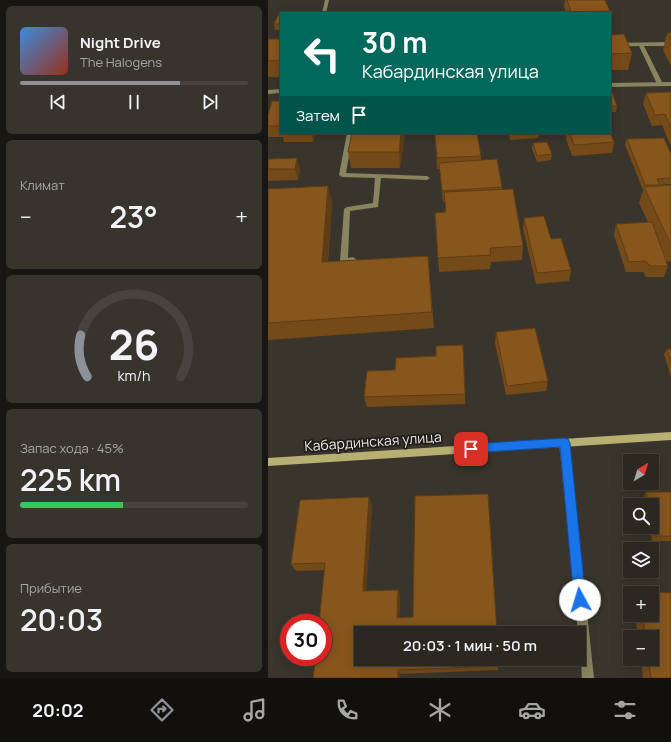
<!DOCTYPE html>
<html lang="ru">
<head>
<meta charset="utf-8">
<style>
	body { margin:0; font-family:Manrope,sans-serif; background:#37342e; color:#f1f3f6; height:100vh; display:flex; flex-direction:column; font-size:15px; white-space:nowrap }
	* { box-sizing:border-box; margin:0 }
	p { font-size:13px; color:#a6a6a5 }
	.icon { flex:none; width:22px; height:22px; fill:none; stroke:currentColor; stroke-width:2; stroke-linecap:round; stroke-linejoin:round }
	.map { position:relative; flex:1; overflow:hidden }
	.sheet { display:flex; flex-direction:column; gap:6px; padding:6px; background:#181612; width:268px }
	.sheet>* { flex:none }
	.guide { position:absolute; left:12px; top:12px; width:331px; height:122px; border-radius:0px; box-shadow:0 2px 10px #0003,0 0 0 1px #47443f; background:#00695c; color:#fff; overflow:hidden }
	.needle { width:26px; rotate:38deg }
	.tools { position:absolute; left:355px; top:454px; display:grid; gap:8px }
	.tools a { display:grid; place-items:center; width:36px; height:36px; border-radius:0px; background:#2b2821; box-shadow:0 2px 10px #0003,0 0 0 1px #47443f; font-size:20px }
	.speed { position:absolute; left:12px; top:614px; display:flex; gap:8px; font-size:20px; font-weight:700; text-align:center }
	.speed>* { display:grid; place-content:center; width:52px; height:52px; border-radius:50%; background:#2b2821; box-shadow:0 2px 10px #0003,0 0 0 1px #47443f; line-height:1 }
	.speed .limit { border:6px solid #d22; background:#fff; color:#111 }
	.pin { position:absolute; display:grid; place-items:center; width:34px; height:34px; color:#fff; margin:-17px; border-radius:8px; box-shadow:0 2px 6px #0006 }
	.me { position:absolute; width:44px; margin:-22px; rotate:354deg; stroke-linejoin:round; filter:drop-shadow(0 0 3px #0008) }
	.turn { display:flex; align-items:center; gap:14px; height:84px; padding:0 16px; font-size:18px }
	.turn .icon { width:52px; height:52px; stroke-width:2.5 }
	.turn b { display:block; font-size:28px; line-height:34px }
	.then { display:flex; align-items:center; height:38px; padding:0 16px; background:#0003; gap:8px; font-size:15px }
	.big { font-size:30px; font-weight:600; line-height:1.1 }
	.sheet .widget { flex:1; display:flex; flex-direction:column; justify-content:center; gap:6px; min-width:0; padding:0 14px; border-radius:6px; background:#37342e }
	.sheet .dial { align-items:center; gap:0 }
	.dial svg { height:104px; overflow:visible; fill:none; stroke:#47443f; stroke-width:7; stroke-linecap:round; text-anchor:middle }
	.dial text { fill:#f1f3f6; stroke:none }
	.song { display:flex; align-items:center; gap:12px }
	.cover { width:48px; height:48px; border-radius:6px; background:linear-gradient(135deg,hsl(210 70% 55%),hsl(10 70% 35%)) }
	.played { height:4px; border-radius:2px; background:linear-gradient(90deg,#8c9099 70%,#47443f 70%) }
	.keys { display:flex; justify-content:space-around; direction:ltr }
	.heat { display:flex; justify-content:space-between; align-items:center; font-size:22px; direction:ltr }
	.charge { height:6px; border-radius:3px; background:linear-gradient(90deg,#34c759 45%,#47443f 0) }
	.trip { position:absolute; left:86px; top:626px; width:232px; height:40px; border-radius:0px; background:#2b2821; box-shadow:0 2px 10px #0003,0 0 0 1px #47443f; font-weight:600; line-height:40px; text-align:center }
	.tab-bar { display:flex; height:64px; justify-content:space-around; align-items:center; background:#11100d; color:#a6a6a5 }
	.tab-bar .icon { width:28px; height:28px }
	.tab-bar .selected { color:#8c9099 }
	.tab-bar b { font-size:18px; color:#f1f3f6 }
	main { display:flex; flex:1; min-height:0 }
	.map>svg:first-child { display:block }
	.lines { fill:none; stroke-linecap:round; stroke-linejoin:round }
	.lane { fill:#87845e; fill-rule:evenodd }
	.street { fill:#87845e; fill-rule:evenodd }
	.secondary { fill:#b6b072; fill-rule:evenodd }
	.wall { fill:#744a19 }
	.shaded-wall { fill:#5e3c14 }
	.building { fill:#87561d; stroke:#5e3c14 }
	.route { fill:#1a73e8; stroke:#114b97 }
	.labels { text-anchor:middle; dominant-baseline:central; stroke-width:3.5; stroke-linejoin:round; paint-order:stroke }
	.street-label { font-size:14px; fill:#e6e3de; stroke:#1f1d19 }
</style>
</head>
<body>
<main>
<section class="sheet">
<div class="widget">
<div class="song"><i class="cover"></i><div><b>Night Drive</b><p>The Halogens</p></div></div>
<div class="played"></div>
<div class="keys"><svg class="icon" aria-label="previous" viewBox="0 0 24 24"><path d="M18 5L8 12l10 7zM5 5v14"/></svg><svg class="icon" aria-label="pause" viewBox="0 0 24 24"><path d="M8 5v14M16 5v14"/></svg><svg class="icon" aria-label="next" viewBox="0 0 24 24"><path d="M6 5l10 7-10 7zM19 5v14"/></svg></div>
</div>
<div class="widget"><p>Климат</p>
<div class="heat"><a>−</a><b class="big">23°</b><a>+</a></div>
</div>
<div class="widget dial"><svg viewBox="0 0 100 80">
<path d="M14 69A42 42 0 1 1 86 69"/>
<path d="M14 69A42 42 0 0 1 9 37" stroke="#8c9099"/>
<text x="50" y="56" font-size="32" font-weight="700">26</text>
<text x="50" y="72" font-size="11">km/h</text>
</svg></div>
<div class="widget"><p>Запас хода · 45%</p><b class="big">225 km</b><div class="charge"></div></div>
<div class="widget"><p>Прибытие</p><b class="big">20:03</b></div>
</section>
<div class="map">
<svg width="403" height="678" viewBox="0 0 403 678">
	<rect width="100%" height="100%" fill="#39352c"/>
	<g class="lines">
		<!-- lane -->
		<path class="lane" d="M57 0H61L58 13H54Z
			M403 42V46H376L395 84 392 86 389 84 371 46 342 47V43Z
			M79 133H85L78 173 159 176 162 178 159 180 113 178 110 207 82 211 80 258 85 257 89 260 85 263 76 264 72 261 76 209 79 207 105 203 107 178 74 177 71 175Z"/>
		<!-- street -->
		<path class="street" d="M403 82V86L342 87V83Z
			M13 89V93L0 94V90Z
			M296 439 299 440 301 443 326 678H314L311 633H310L291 443 293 440Z"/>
		<!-- secondary -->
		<path class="secondary" d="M403 432V440L0 466V458Z"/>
	</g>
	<!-- wall -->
	<path class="wall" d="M297 0H337L342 11 341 13H298L296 6Z
		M13 16V30H7L6 24Z
		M399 33H403V66L395 50Z
		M342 35 364 53 360 70H342Z
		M0 39H13V77H0Z
		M342 91 349 106 348 112H342Z
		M403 92V144H402L394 125 384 126 375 104 378 93Z
		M13 101V133H52H47L45 142H16L15 137H0V115Z
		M84 133H137L132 168H83L80 152Z
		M241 133H271L270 138 242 140Z
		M299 133H342L346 142 344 153 304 156 298 139Z
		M167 134 213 156V160L234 187V189L255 246 254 260 223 262 222 269 171 272 167 213 177 212V202H175L172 169H169Z
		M359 139 403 154V184L392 185V186L403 185V261L398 262 400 266 396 277H378L375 272H358L346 235 348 224 380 222 371 203 375 190 357 145Z
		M265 143 284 154 283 160 269 162 264 149Z
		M0 159 32 169 30 180 0 181Z
		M60 186 64 203 60 262 160 256 166 328 0 340V189Z
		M256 218 283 239 303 270 301 281 268 284 255 229Z
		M228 332 280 381 278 391 238 395 227 343Z
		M399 349H403V377L396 354Z
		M197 394V404L99 407 96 397Z
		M378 492H403V541H384L382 527H384V505H377L376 497Z
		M104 506 98 591 130 590 132 596 131 617 230 666V670L132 674 57 570 28 571 23 564Z
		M371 591 403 593V678H375L373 659H384V637H370L367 615H384V593H370Z"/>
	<!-- shaded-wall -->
	<path class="shaded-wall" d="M43 133H47L45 142Z
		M133 133H137L132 168 131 152Z
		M29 158 32 169 30 180 27 169Z
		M60 186 64 203 58 280 54 262Z
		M101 497 104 506 98 597 95 591Z
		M130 590 132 596 131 623 129 618Z
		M130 670 132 674V678H130Z"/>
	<!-- building -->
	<path class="building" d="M299 0H337L342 11 303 12Z
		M10 15 13 16V24H6Z
		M399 33H403V40Z
		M356 34 364 53 342 54V35Z
		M0 39H13V60L0 61Z
		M342 91H344L349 106H342Z
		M403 92V127L397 114 387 115 378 93Z
		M4 101H13V126H0V115Z
		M84 133H133L131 152H80Z
		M182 133H209L213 156 169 158 167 134Z
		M302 133H342L346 142 306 145Z
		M396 138 403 154V178L389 179 392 185H377L359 139Z
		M279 142 284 154 269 156 265 143Z
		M29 158 27 169H0V159Z
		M229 159 234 187 174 191 171 163Z
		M403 185V245L376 187Z
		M60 186 54 262 160 256 164 312 0 323V189Z
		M245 189 255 246 222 248 223 255 170 258 167 213 178 212 176 192Z
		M276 216 283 239 293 238 303 270 269 273 256 218Z
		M384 222 400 266H382L378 261 361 262 348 224Z
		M267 328 280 381 239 386 228 332Z
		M195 345 197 394 96 397 99 371 127 370 128 358 168 356V346Z
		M399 349H403V363Z
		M378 492H403V536H387L384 521V505H381Z
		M220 494 229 633H93V659H230V666L130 670V678H45L48 657H55V623H51L57 563 23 564 32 500 101 497 95 591 130 590 129 618 145 617 147 496Z
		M371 591 403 593V678H383L380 659H384V637H377L375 615H384V593H372Z"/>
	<!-- route -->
	<path class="route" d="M296 438 300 439 302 443 318 600 317 604 312 606 308 604 306 600 292 447 203 453 199 452 198 449 199 445 203 444Z"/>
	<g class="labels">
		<!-- street labels -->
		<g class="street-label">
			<text transform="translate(105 441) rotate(-4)">Кабардинская улица</text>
		</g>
	</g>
</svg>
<div class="tools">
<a><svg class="needle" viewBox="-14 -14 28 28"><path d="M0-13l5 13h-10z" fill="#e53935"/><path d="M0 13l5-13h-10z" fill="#a6a6a5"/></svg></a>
<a><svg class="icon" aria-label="search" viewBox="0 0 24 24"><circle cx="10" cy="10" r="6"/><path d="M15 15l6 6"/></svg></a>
<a><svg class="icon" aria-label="layers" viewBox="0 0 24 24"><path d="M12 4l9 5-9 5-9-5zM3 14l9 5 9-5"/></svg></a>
<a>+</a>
<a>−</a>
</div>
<div class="speed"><div class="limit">30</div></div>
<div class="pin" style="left:203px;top:449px;background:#d93025"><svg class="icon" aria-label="arrive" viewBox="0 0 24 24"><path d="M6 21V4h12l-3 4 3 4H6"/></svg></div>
<svg class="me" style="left:312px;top:600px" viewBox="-20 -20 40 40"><circle r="19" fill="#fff"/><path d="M0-13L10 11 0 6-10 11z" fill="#1a73e8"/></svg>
<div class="trip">20:03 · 1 мин · 50 m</div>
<div class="guide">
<div class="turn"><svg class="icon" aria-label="left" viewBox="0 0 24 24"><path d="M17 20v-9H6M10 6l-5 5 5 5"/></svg><div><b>30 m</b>Кабардинская улица</div></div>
<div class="then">Затем<svg class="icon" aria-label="arrive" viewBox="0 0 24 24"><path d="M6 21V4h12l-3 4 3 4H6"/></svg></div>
</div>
</div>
</main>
<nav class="tab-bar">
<b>20:02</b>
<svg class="icon selected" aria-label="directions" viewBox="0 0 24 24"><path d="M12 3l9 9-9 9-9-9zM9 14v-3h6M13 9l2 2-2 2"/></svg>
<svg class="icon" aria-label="music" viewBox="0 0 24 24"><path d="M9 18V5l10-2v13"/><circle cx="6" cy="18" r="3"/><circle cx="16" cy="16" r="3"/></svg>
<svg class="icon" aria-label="phone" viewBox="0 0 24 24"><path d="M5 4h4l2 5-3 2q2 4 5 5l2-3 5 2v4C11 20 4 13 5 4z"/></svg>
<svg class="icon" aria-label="climate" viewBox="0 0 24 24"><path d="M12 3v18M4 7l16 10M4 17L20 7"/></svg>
<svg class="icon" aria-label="car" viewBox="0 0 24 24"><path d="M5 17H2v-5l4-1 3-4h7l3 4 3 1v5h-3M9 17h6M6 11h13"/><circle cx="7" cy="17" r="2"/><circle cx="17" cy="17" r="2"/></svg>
<svg class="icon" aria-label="filters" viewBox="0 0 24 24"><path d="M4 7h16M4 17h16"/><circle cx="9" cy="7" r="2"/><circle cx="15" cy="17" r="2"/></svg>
</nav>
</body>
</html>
